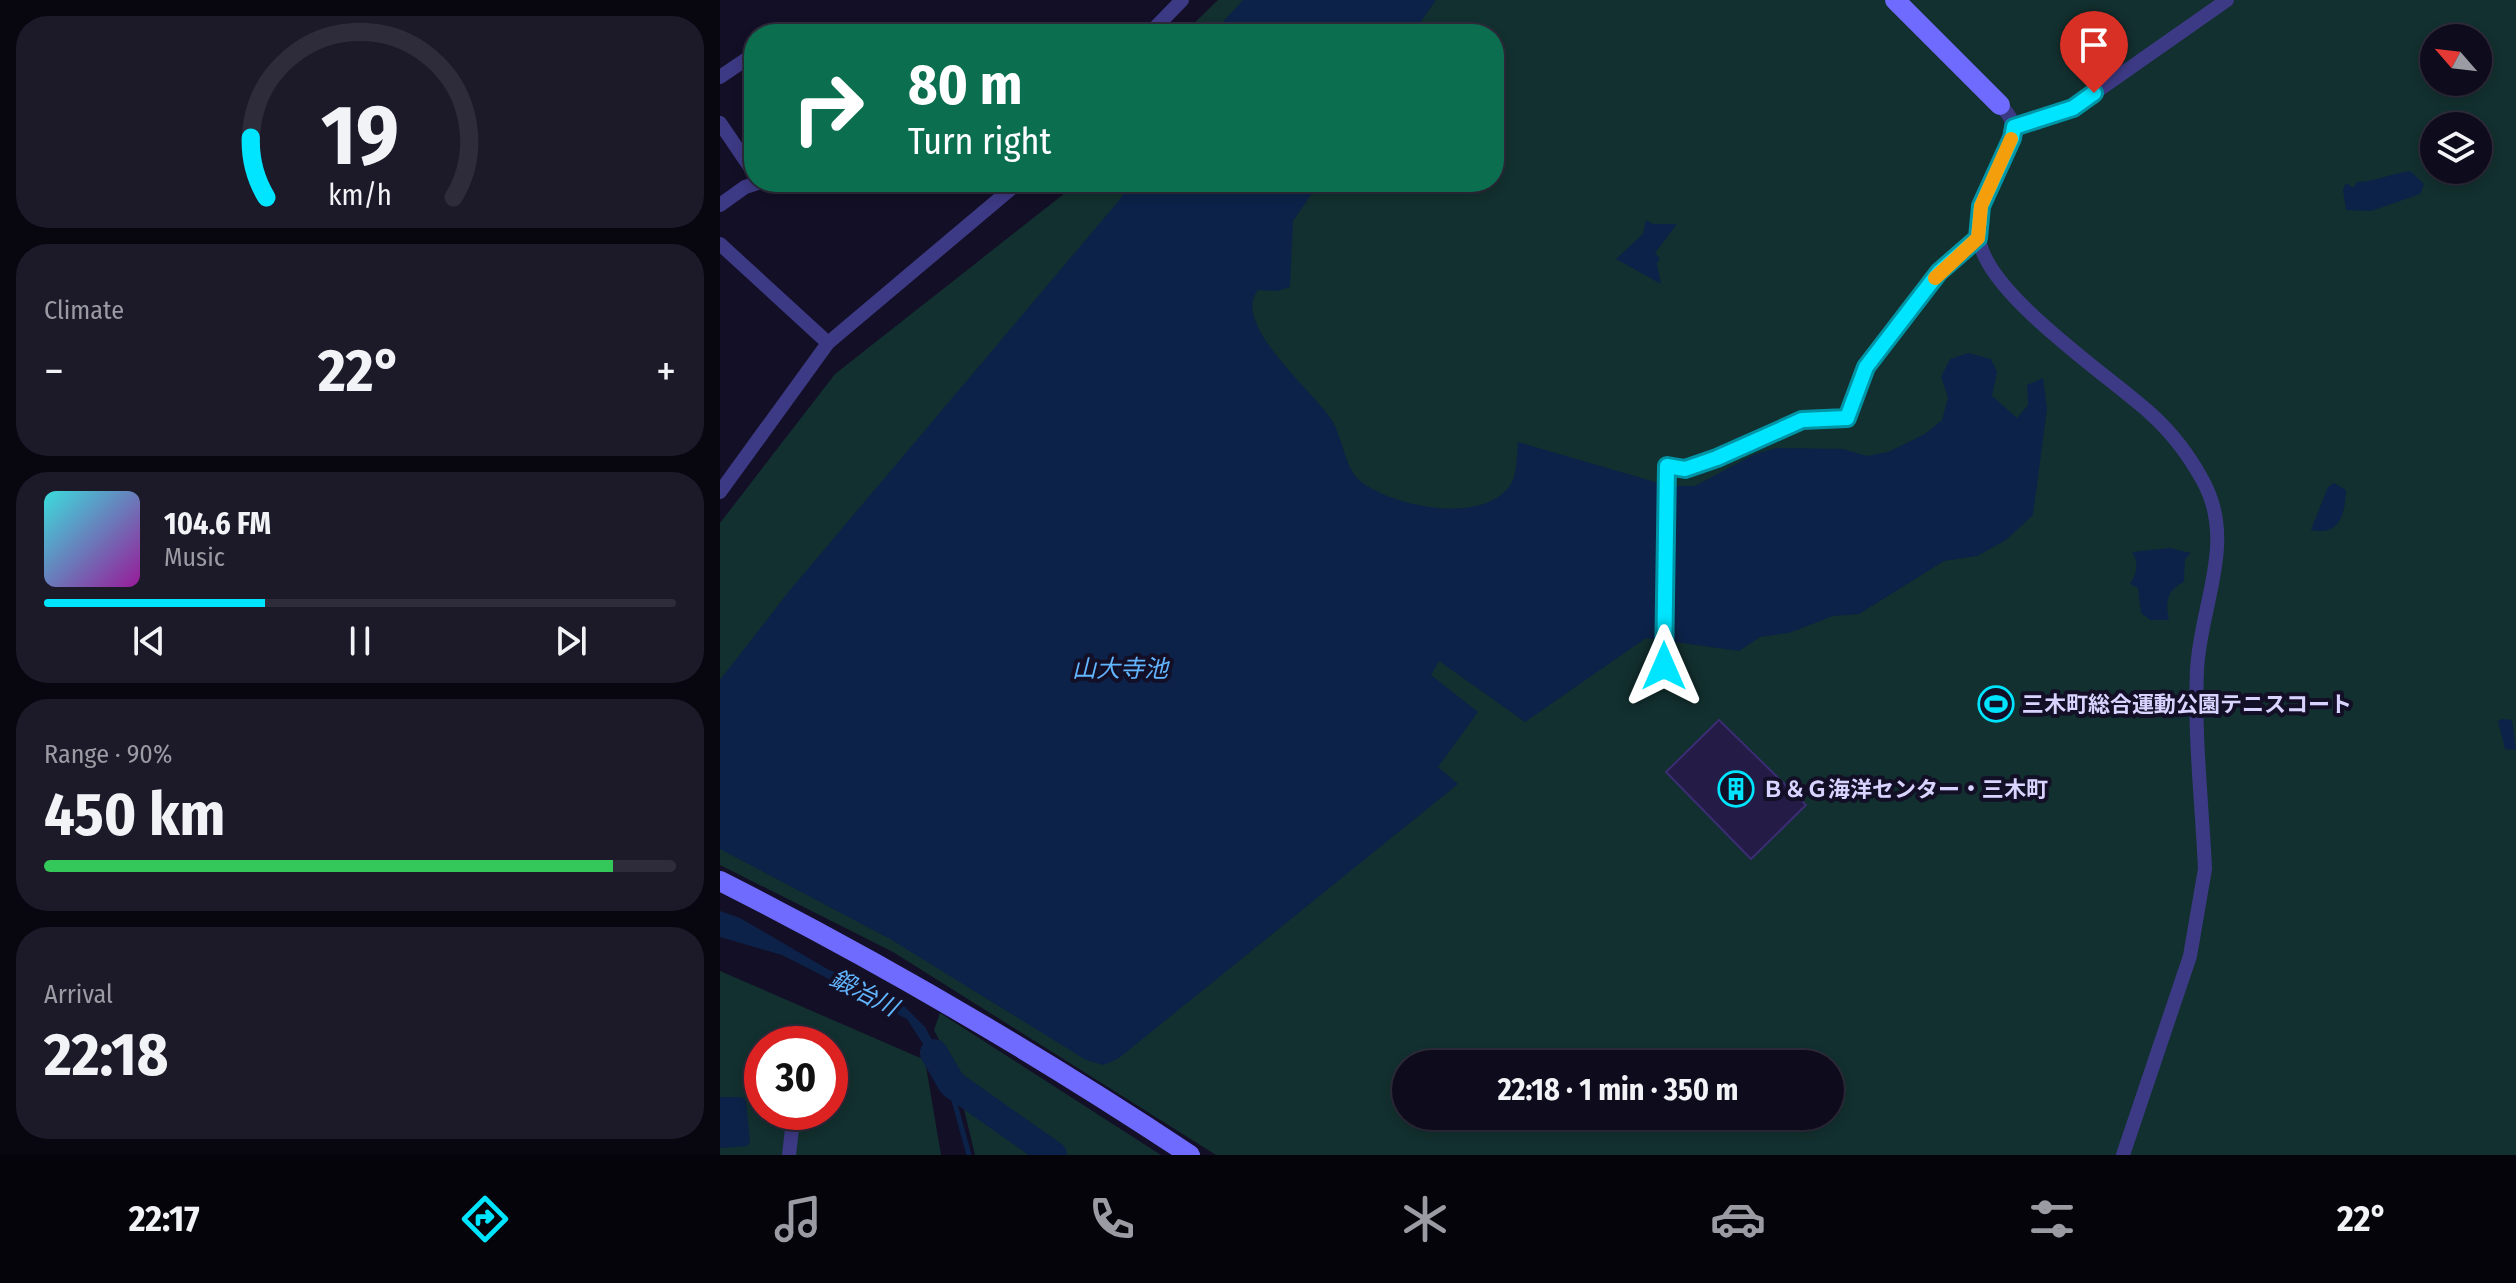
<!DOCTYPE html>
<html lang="en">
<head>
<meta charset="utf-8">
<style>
	body { margin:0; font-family:"Fira Sans Condensed","Noto Sans JP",sans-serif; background:#1c1929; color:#f1f3f6; height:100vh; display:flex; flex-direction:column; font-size:30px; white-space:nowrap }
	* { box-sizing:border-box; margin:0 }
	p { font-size:26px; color:#9b9ba3 }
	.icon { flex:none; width:44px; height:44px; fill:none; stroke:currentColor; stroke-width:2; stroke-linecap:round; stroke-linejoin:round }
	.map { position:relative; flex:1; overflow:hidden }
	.panel { display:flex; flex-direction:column; gap:16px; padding:16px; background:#08060f; width:720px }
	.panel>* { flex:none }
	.hud { position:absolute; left:24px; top:24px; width:760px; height:168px; border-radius:32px; box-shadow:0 4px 12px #0003,0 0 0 2px #2e2b3b; background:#0b6e4f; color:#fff; overflow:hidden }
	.needle { width:52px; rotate:298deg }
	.tools { position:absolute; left:1700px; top:24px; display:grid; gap:16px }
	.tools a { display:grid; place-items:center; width:72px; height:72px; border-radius:50%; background:#0e0b1c; box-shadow:0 4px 12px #0003,0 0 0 2px #2e2b3b; font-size:40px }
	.speed { position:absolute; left:24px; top:1026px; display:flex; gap:16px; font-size:40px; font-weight:700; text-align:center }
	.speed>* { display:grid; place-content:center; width:104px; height:104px; border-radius:50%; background:#0e0b1c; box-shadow:0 4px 12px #0003,0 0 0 2px #2e2b3b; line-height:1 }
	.speed .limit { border:12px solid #d22; background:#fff; color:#111 }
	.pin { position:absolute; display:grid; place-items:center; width:68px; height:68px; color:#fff; margin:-82px -34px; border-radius:50% 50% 50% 0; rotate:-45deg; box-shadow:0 0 8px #0007 }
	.pin .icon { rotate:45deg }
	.me { position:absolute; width:88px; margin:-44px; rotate:0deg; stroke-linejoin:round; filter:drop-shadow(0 0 6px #0008) }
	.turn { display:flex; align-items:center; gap:28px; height:168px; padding:0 32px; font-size:36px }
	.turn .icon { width:104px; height:104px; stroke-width:2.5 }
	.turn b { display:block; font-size:56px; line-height:68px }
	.big { font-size:60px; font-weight:700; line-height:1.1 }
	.panel .tile { flex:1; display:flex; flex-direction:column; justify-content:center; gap:12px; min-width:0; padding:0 28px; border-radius:32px; background:#1c1929 }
	.panel .dial { align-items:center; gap:0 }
	.dial svg { height:208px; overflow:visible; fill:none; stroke:#2e2b3b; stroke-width:7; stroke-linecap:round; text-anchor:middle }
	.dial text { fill:#f1f3f6; stroke:none }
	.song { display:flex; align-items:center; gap:24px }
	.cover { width:96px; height:96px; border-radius:12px; background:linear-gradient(135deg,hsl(180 70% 55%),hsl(300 70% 35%)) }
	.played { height:8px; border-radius:4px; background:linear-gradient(90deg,#00e5ff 35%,#2e2b3b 35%) }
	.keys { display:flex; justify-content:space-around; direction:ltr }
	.heat { display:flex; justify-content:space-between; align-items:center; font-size:44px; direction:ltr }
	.charge { height:12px; border-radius:6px; background:linear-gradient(90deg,#34c759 90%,#2e2b3b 0) }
	.trip { position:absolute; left:672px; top:1050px; width:452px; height:80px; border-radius:40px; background:#0e0b1c; box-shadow:0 4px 12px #0003,0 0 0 2px #2e2b3b; font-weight:700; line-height:80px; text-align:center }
	.tab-bar { display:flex; height:128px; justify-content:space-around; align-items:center; background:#06040b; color:#9b9ba3 }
	.tab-bar .icon { width:56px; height:56px }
	.tab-bar .active { color:#00e5ff }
	.tab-bar b { font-size:36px; color:#f1f3f6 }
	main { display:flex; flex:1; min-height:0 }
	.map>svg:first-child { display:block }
	.green { fill:#12302f; fill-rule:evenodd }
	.water { fill:#0c2248 }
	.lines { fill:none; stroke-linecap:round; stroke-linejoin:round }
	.stream { stroke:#0c2248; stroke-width:5 }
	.river { stroke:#0c2248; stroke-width:28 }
	.building { fill:#241b47; stroke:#3b2d73; stroke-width:2 }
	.street { stroke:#3d3a85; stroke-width:14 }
	.secondary { stroke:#6f6bff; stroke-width:20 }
	.route-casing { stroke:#0095a6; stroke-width:20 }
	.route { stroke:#00e5ff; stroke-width:14 }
	.slow { stroke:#f59e0b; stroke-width:14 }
	.labels { text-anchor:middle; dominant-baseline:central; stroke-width:8; stroke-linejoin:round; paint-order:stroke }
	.poi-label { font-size:22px; font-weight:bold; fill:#d9d4ff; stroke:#130f26; text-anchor:start }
	.water-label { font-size:24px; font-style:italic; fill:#62b6ff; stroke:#130f26 }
</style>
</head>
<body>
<main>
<section class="panel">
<div class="tile dial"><svg viewBox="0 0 100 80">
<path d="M14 69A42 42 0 1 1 86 69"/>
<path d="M14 69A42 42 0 0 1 8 46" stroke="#00e5ff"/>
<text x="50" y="56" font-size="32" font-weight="700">19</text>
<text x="50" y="72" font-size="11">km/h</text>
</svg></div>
<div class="tile"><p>Climate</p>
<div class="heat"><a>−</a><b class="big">22°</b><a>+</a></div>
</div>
<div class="tile">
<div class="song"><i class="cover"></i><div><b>104.6 FM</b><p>Music</p></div></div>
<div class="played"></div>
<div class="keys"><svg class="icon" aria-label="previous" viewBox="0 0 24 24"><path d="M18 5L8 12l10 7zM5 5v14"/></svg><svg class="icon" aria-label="pause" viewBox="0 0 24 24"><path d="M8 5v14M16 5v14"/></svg><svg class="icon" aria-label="next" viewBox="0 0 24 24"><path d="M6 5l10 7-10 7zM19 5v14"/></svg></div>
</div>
<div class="tile"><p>Range · 90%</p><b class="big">450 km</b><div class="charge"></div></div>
<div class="tile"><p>Arrival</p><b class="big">22:18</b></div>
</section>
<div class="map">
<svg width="1796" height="1155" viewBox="0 0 1796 1155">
	<rect width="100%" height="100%" fill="#130f26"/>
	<!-- green -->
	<path class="green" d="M498 0H1796V1155H496L173 952 0 865V523L115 374 359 182H774V34H463ZM1714 38H1758V82H1714ZM1714 126H1758V170H1714ZM686 1064H1110V1116H686Z
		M0 971 205 1060 221 1155H0ZM42 1044H110V1112H42Z
		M220 1013 441 1155H343L239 1079 214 1030Z
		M241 1097 318 1155H255Z"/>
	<!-- water -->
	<path class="water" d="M523 0H716L692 34H492Z
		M1690 171 1704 184 1700 194 1651 211 1626 210 1623 190 1626 183 1633 188 1637 182C1650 183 1674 173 1690 171Z
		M409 182H600L573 221 570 287 557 291 538 290C510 323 593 391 611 419 622 435 626 470 639 480 671 507 764 526 791 484 797 474 797 454 798 442L949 486H975L1035 454 1057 448 1123 449 1147 456 1168 452 1205 434 1222 420 1228 398 1221 377 1230 359 1248 353 1271 359 1277 372 1272 396 1297 418 1308 405 1307 385 1323 378 1327 409 1313 515 1286 540 1257 556 1224 561 1139 614 1113 616 1069 633 1040 637 1019 651 926 638 805 722 719 661 711 675 758 712 718 767 738 784 399 1058 384 1065 366 1060 170 939 0 849V680L70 590 401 198Z
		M926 220 933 224H957L935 253 940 258 937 264 941 284 896 259 923 234Z
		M1614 483 1626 490C1625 514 1620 537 1591 530L1608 487Z
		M1450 548 1471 553 1465 559 1464 582C1447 590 1445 603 1449 620H1430L1421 613 1418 588 1410 584C1417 574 1419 562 1412 552Z
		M1783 719 1792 720 1796 750 1785 749 1778 721Z
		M0 911 20 918 109 970 130 977 144 989 161 991 185 1007 205 1027 234 1081 230 1086 187 1019 62 955 0 937Z
		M0 1097H22L26 1101 30 1142 27 1146 0 1148Z"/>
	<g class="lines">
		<!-- stream -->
		<path class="stream" d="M230 1086 249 1155"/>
		<!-- river -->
		<path class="river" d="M214 1053 232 1084 333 1155"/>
	</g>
	<!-- building -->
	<path class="building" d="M999 720 1086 805 1031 859 946 772Z"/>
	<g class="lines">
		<!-- street -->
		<path class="street" d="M429 34 462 0
			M0 77 34 54
			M1280 105C1291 116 1294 122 1292 138 1278 169 1259 199 1259 234 1258 289 1391 377 1431 414 1451 432 1470 457 1483 481 1517 543 1480 605 1477 670 1474 736 1482 803 1485 869L1470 956 1403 1155
			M0 123 34 173
			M1294 127 1353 108 1507 0
			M0 205 25 187 41 182
			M0 244 108 343 0 492
			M108 343 299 182
			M944 666 947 466 965 469 1082 420 1127 418 1146 367 1219 272 1258 238
			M69 1155 74 1112"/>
		<!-- secondary -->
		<path class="secondary" d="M1175 0 1280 105
			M0 881C162 963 319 1055 470 1155"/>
	</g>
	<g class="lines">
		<defs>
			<path id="route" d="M944 666 947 466 965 469 997 458 1082 420 1127 418 1146 367 1219 272 1258 238 1261 206 1292 138 1294 127 1353 108 1374 93"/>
		</defs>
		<!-- route casing -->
		<use href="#route" class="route-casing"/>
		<!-- route -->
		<use href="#route" class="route"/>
		<!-- slow -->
		<path class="slow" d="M1215 278 1258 238 1261 206 1291 139"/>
	</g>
	<!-- icons -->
	<defs>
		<symbol id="stadium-ring" viewBox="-11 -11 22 22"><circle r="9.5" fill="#130f26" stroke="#00e5ff" stroke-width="1.5"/><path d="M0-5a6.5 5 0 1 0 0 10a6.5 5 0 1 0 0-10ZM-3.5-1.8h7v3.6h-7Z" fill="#00e5ff"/></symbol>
		<symbol id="building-ring" viewBox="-11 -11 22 22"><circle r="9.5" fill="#130f26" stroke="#00e5ff" stroke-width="1.5"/><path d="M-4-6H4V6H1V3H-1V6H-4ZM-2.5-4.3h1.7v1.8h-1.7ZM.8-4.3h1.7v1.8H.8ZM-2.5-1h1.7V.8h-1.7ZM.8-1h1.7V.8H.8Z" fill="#00e5ff"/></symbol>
	</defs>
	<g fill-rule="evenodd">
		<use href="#stadium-ring" x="1256" y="684" width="40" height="40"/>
		<use href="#building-ring" x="996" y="769" width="40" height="40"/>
	</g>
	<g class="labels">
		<!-- poi labels -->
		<g class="poi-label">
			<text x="1302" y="704">三木町総合運動公園テニスコート</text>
			<text x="1042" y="789">Ｂ＆Ｇ海洋センター・三木町</text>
		</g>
		<!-- water labels -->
		<g class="water-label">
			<text x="400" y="669">山大寺池</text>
			<text transform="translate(144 993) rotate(27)">鍛冶川</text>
		</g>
	</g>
</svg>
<div class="tools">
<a><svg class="needle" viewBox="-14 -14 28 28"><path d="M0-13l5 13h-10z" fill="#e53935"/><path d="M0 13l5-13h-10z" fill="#9b9ba3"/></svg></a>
<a><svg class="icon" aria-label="layers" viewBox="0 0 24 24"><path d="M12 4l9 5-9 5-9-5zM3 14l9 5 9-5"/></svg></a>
</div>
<div class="speed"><div class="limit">30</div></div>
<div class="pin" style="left:1374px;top:93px;background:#d93025"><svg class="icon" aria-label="arrive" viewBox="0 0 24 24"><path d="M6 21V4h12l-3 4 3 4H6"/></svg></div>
<svg class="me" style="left:944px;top:666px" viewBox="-20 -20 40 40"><path d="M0-17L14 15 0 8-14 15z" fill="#00e5ff" stroke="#fff" stroke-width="4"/></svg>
<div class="trip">22:18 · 1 min · 350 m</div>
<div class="hud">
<div class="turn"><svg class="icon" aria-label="right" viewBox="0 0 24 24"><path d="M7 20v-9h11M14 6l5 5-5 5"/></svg><div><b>80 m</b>Turn right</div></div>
</div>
</div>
</main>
<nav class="tab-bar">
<b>22:17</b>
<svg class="icon active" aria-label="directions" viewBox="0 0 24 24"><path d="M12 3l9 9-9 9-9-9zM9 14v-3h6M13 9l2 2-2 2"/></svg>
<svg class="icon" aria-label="music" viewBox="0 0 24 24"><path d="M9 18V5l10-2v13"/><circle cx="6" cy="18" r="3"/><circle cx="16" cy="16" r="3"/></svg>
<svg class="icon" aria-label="phone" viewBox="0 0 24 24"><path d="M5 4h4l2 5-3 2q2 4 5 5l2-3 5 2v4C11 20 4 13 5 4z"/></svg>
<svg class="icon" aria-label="climate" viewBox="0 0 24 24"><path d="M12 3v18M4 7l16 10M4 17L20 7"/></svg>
<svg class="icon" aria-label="car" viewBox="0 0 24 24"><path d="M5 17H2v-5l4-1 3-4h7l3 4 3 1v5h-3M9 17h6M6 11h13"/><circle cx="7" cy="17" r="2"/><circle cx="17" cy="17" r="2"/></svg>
<svg class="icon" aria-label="filters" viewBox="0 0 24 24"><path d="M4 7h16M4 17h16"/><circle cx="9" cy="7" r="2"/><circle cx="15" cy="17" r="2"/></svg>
<b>22°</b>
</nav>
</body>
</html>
